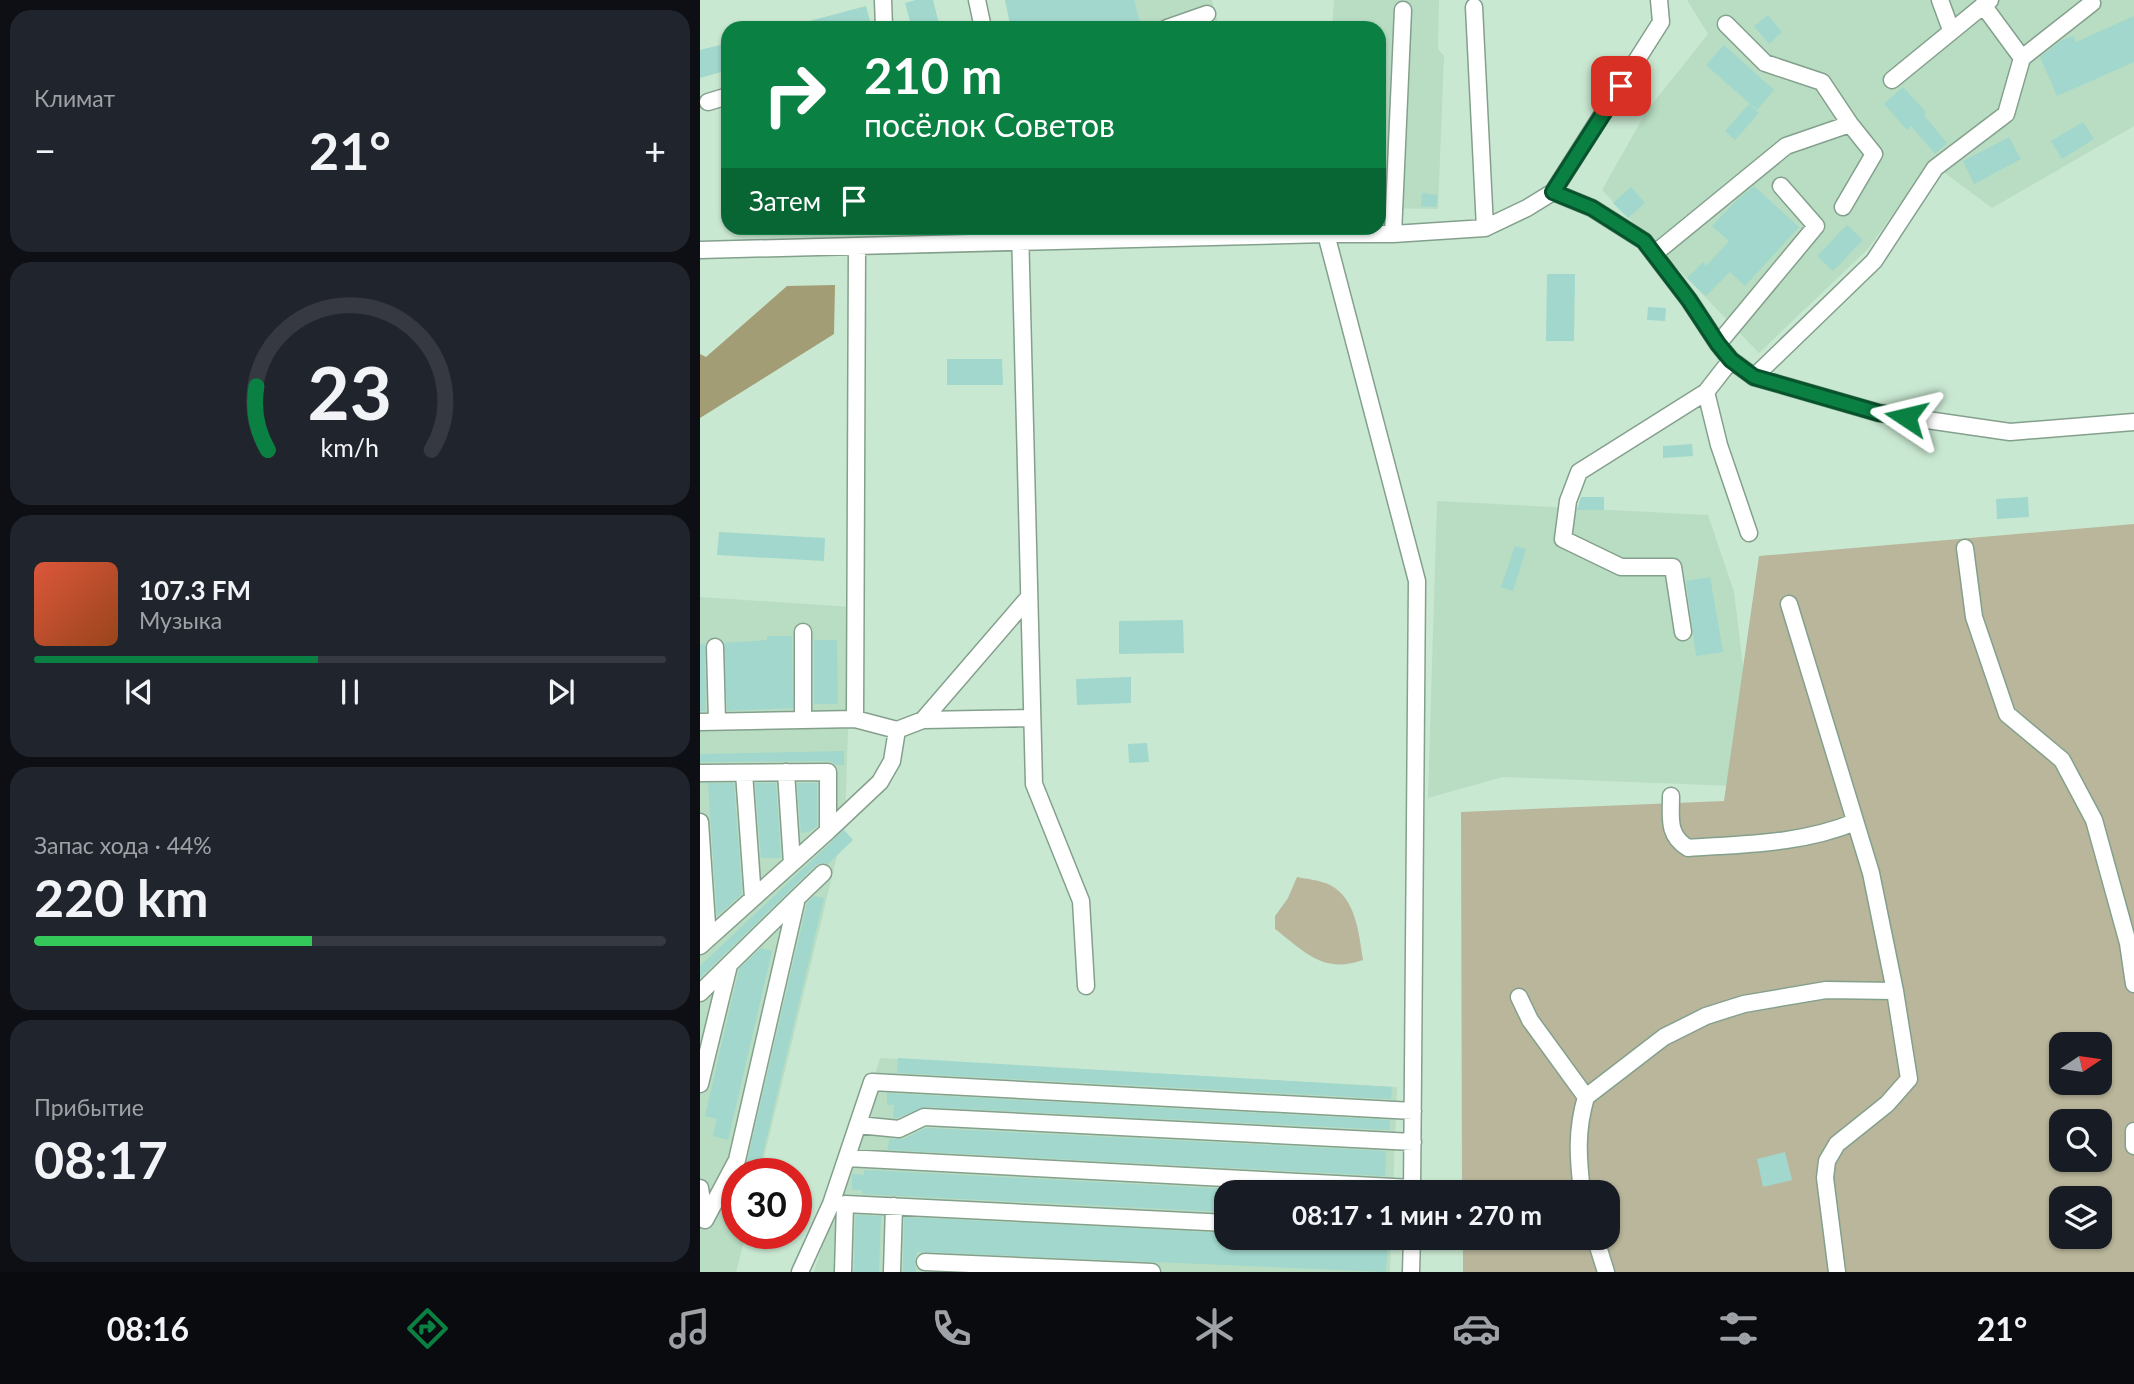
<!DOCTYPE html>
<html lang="ru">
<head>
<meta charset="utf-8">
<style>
	body { margin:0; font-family:Lato,sans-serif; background:#20242c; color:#f1f3f6; height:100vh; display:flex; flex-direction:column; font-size:26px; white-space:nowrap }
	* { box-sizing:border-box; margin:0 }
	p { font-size:23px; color:#9ea1a6 }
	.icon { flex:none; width:38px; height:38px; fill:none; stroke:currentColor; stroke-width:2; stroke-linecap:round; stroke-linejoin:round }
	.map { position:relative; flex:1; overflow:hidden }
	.drawer { display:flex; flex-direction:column; gap:10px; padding:10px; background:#0d0f14; width:700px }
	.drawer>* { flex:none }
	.banner { position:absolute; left:21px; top:21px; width:665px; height:214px; border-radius:21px; box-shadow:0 2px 5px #0004; background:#0b8043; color:#fff; overflow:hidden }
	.needle { width:46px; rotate:77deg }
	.tools { position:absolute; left:1349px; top:1032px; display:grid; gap:14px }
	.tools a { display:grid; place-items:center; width:63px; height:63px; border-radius:14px; background:#171b24; box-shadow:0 2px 5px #0004; font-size:35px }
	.speed { position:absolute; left:21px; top:1158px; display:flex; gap:14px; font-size:35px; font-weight:700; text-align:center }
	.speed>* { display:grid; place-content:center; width:91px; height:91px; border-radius:50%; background:#171b24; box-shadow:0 2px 5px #0004; line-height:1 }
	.speed .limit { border:10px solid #d22; background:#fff; color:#111 }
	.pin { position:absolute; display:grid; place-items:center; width:60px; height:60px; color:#fff; margin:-30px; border-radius:14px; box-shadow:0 4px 10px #0006 }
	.me { position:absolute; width:77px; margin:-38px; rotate:280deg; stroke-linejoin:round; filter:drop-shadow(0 0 5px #0008) }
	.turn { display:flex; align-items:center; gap:24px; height:147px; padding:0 28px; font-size:32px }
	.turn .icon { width:91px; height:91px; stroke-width:2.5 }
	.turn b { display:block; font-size:49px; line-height:60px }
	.then { display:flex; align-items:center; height:66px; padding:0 28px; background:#0003; gap:14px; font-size:26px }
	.big { font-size:52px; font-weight:700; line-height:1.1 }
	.drawer .card { flex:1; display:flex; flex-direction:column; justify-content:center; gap:10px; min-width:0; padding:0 24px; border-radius:21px; background:#20242c }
	.drawer .dial { align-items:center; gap:0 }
	.dial svg { height:182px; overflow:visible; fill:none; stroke:#363941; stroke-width:7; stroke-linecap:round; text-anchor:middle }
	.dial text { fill:#f1f3f6; stroke:none }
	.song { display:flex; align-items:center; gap:21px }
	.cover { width:84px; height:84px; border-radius:10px; background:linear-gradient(135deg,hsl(10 70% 55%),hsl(20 70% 35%)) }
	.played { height:7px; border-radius:4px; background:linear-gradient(90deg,#0b8043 45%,#363941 45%) }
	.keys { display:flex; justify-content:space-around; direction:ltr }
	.heat { display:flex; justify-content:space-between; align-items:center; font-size:38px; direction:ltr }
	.charge { height:10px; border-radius:5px; background:linear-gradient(90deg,#34c759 44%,#363941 0) }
	.trip { position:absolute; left:514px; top:1180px; width:406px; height:70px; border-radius:21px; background:#171b24; box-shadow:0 2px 5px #0004; font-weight:700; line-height:70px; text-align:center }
	.tabs { display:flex; height:112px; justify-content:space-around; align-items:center; background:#090b0e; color:#9ea1a6 }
	.tabs .icon { width:49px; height:49px }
	.tabs .on { color:#0b8043 }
	.tabs b { font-size:32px; color:#f1f3f6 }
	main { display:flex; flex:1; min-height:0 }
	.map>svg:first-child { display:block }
	.built { fill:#b8ddc3 }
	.green { fill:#b9b69b; fill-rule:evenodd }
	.forest { fill:#a29d74 }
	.building { fill:#a1d7cc }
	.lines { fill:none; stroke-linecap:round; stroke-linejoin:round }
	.minor-casing { stroke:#84a08c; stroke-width:19 }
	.minor { stroke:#fff; stroke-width:16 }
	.route-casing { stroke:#07532c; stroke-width:18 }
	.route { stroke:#0b8043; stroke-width:12 }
</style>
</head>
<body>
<main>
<section class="drawer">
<div class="card"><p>Климат</p>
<div class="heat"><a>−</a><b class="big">21°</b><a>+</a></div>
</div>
<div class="card dial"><svg viewBox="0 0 100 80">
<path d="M14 69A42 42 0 1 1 86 69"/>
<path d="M14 69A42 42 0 0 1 9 41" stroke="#0b8043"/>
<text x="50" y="56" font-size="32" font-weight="700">23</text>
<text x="50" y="72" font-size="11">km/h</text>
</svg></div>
<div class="card">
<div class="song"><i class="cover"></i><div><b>107.3 FM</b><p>Музыка</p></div></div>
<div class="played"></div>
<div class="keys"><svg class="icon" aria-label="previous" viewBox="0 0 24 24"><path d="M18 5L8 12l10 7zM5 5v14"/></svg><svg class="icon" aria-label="pause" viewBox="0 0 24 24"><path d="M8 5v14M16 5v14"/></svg><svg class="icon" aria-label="next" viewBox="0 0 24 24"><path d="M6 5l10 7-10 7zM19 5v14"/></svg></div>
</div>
<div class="card"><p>Запас хода · 44%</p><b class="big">220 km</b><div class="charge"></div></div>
<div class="card"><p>Прибытие</p><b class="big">08:17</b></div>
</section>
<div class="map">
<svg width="1434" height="1272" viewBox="0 0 1434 1272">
	<rect width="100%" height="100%" fill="#c9e8d2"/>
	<!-- built -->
	<path class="built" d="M305 0H512L519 28H311Z
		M634 0H739L738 49 744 56 738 209 679 208V28H632Z
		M987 0H1434V126L1292 208 1230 162 1168 249 1059 353 902 190 946 112 1008 34Z
		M737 501 1008 515 1034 592 1058 787 803 777 728 798Z
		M0 597 152 607 145 823 60 1174H37V1234H46L36 1272H0Z
		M180 1058 697 1087 693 1192H527V1237H691L690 1272H114Z"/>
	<!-- green -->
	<path class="green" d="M1434 524V1272H763V1237H908V1192H762L761 812 1024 801 1059 556ZM1362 1045H1400V1083H1362ZM1362 1122H1400V1160H1362ZM1362 1199H1400V1237H1362Z
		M597 877C607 879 620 880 630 885 656 898 659 934 663 960 623 974 605 952 575 929V916L588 898Z"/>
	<!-- forest -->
	<path class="forest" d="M135 285 134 334 0 418V354L6 357 87 286Z"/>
	<!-- building -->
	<path class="building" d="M216 0H233L240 28H212L205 3Z
		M305 0H434L440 23 421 28H311Z
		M166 6 172 28H99L98 24Z
		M1068 15 1082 32 1069 44 1054 26Z
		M1434 16V62L1357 96 1340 57 1360 41 1373 36 1376 42Z
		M28 43V70L0 78V50Z
		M1024 45 1074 90 1057 110 1006 65Z
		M1203 87 1226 112 1224 115 1247 143 1235 154 1211 126 1207 130 1184 104Z
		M1049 104 1059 113 1035 140 1025 131Z
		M1383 122 1394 139 1362 159 1351 141Z
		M1309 137 1321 159 1274 184 1263 161Z
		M1054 186 1099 227 1045 286 1030 272 1006 296 987 278 1003 262 1006 266 1029 241 1012 226 1036 201Z
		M931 187 945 203 928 218 913 203Z
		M722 193 738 195 736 207 721 206Z
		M1147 225 1163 240 1133 271 1117 256Z
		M847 274H875L874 341H846Z
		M948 307 966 308 965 321 947 320Z
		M247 359H302L303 385H247Z
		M992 444 993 456 963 458V446Z
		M881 497H904V510H877Z
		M1328 497 1329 517 1297 519 1296 499Z
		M19 532 125 538 124 561 17 555Z
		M815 546 826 549 813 591 801 587Z
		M1010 577 1023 652 996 656 986 581Z
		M483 620 484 653 419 654V621Z
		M67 636H92L93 708 27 711 24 643 67 640Z
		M114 640H137L138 704H114Z
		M5 643 6 711H0V644Z
		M431 677V703L377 705 376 679Z
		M447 743 449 762 429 763 428 744Z
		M144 751V765H136L128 761 0 762V754Z
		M8 783H34L42 894 17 916Z
		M55 783H76L81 858H61Z
		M97 783H117V826L108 832 101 833Z
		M144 830 153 840 128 864 121 863 116 865 0 978V966Z
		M114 896 124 898 58 1174H42L47 1162 107 903Z
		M61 948 72 951 28 1140 13 1136 17 1119 5 1116 39 969Z
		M198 1058 692 1087 691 1099 197 1073Z
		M187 1093 690 1120V1130L225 1107 197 1118H193L194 1105H187Z
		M226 1128 686 1151 685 1176 188 1150 189 1139H203Z
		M1085 1152 1092 1180 1063 1187 1057 1159Z
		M164 1170 187 1171 585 1192H527V1212L162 1194V1190H152V1174L164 1175Z
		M155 1215 181 1216 179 1272H154Z
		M204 1217 527 1233V1237L688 1244 686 1272 225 1252H217L215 1262 216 1272H203Z"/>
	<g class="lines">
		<defs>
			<path id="minor" d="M183 0 184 28
				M277 0 283 28
				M1240 0 1251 30
				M1283 5 1322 58
				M774 7 785 228
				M1026 24 1065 63 1122 82 1150 124
				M467 28 507 14
				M1192 80 1290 0
				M8 102 28 96
				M853 192 892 208 944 241 989 300 1018 344 1031 360 1054 377 1179 413 1310 432 1434 422
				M320 228 334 784 381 901 386 986
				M626 234 717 581 712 1192
				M693 234 703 10
				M0 250 626 234H693L785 228 827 208 853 192 961 22 959 0
				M954 254 1086 146 1150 124 1174 154 1143 207
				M1018 344 1116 226 1081 186
				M1054 377 1174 261 1235 168 1306 114 1322 58 1392 3 1391 0
				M1006 392 1019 445 1049 533
				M1265 548 1274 617 1307 714 1362 760 1394 820 1428 943 1434 984
				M1089 604 1171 873 1195 991 1209 1079 1187 1104 1137 1144 1127 1161 1125 1178 1137 1272
				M983 632 973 567H921L863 539 868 501 879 472 1006 392 1031 360
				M15 647 17 721
				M103 720V632
				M223 720 329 597
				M0 722 155 719 157 246
				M197 730 223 720 332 718
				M86 772 92 863
				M0 773 128 772V831L0 946
				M44 773 53 898
				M971 796C971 818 967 835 988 848 1044 844 1102 844 1155 822
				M0 822 8 939
				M128 831 180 782 192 761 197 730 155 719
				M0 993 97 898
				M819 997 830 1020 886 1097C876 1131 878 1157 882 1192
				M0 1084 29 965
				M886 1097 964 1037 1006 1016 1044 1004 1126 990 1195 991
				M158 1125 199 1129 224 1117 713 1142
				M1434 1131V1146
				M147 1158 712 1188
				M0 1188 5 1220
				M5 1220 37 1160 97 898 123 873
				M895 1237 906 1272
				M225 1262 452 1272
				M100 1272 131 1204 172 1082 713 1111
				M143 1272 145 1204 527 1223
				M192 1272 194 1206
				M711 1272 712 1237"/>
		</defs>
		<!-- minor casing -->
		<use href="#minor" class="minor-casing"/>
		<!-- minor -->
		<use href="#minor" class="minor"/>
	</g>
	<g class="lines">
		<defs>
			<path id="route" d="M921 86 853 192 892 208 944 241 989 300 1018 344 1031 360 1054 377 1179 413 1206 417"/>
		</defs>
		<!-- route casing -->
		<use href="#route" class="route-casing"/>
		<!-- route -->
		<use href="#route" class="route"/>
	</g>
</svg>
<div class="tools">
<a><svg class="needle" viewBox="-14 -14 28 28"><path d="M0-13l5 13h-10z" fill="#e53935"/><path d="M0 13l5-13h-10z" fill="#9ea1a6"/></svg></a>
<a><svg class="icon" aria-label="search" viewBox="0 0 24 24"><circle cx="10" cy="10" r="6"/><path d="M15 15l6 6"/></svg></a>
<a><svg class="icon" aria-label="layers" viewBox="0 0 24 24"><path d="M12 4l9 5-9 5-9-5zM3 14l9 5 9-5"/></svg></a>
</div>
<div class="speed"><div class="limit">30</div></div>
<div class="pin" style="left:921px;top:86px;background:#d93025"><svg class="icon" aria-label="arrive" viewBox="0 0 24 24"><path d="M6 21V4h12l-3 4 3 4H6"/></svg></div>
<svg class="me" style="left:1206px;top:417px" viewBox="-20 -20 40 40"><path d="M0-17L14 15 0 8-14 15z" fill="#0b8043" stroke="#fff" stroke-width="4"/></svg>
<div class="trip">08:17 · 1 мин · 270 m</div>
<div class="banner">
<div class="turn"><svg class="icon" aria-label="right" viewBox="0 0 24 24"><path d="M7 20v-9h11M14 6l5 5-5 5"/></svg><div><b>210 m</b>посёлок Советов</div></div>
<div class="then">Затем<svg class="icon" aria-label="arrive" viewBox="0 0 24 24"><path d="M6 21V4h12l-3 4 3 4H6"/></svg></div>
</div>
</div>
</main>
<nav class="tabs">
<b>08:16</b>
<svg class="icon on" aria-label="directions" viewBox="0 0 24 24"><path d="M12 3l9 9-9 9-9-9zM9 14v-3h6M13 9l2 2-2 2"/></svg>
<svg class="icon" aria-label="music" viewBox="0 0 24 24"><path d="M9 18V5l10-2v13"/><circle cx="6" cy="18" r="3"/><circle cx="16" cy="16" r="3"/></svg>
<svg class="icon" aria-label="phone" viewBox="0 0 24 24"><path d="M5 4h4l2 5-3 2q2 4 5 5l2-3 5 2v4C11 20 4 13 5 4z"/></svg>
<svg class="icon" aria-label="climate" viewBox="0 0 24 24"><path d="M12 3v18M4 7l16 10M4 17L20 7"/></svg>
<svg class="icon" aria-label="car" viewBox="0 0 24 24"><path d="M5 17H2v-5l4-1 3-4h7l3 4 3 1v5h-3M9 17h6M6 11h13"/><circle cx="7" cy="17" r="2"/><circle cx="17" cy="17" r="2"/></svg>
<svg class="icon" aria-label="filters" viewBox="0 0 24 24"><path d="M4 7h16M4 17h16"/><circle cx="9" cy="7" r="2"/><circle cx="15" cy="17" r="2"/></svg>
<b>21°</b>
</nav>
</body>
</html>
